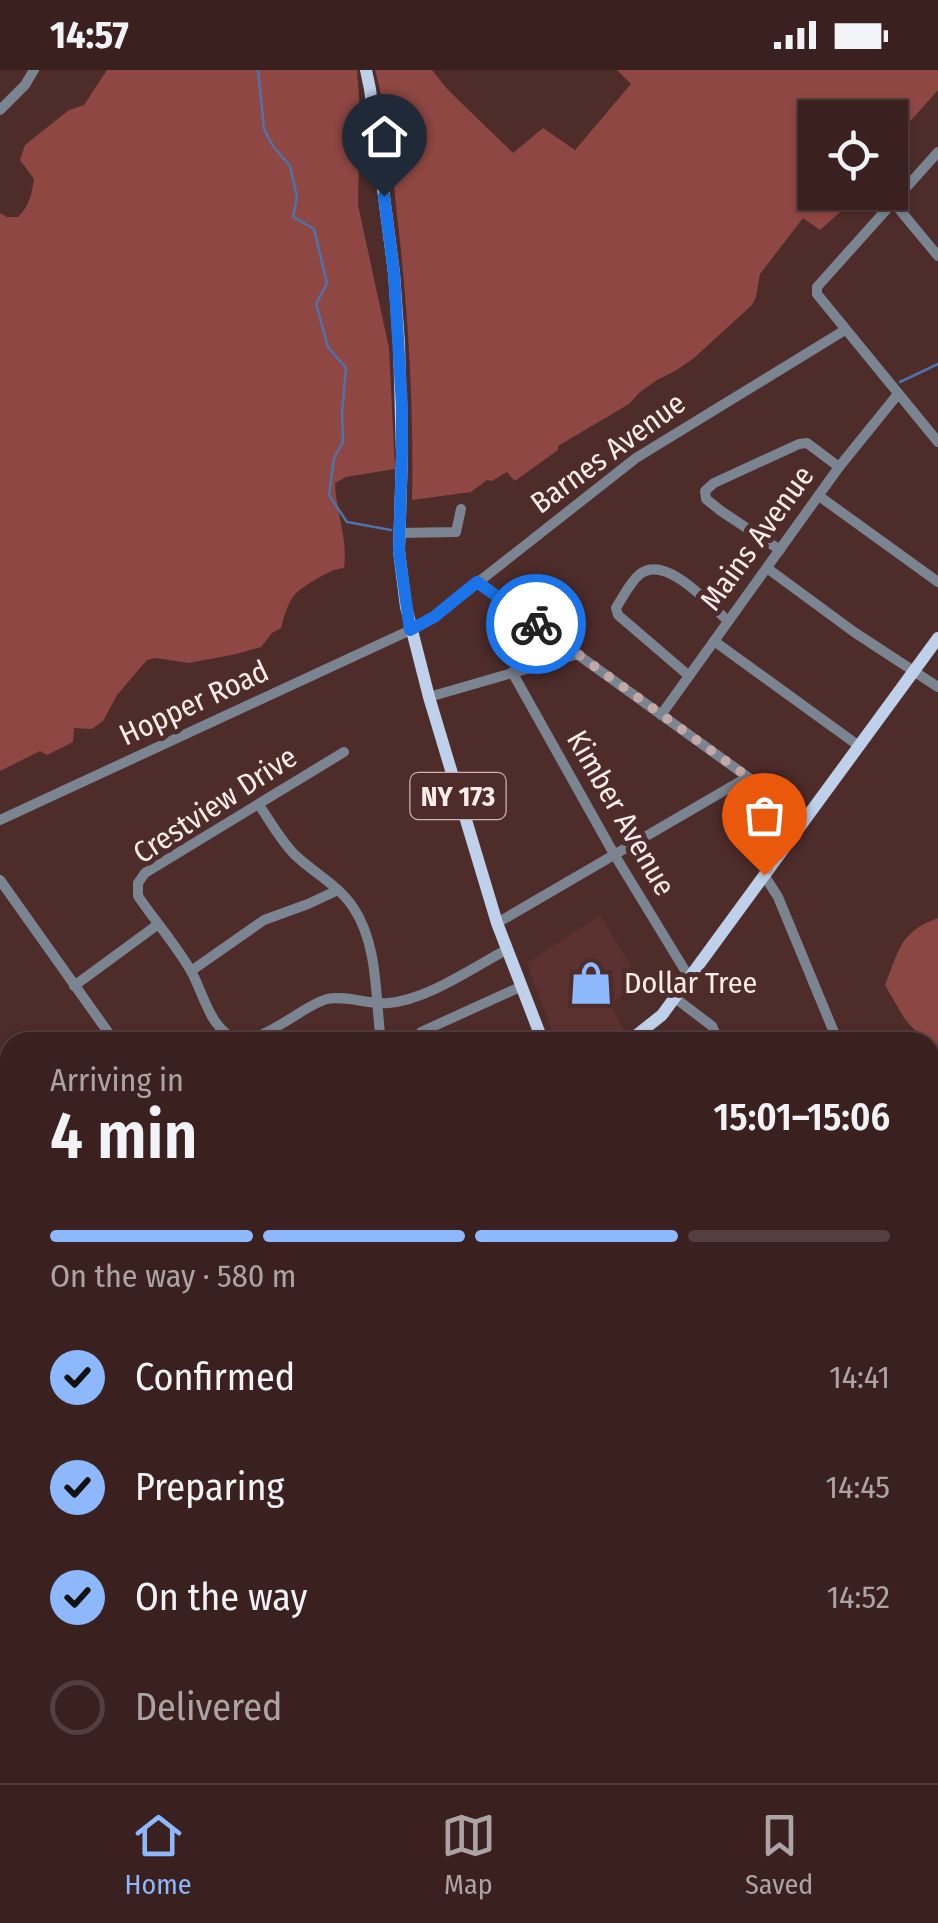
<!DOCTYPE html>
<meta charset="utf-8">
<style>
body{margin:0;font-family:"Fira Sans Condensed",sans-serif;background:#452e2d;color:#f1f3f6;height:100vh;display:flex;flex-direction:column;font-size:38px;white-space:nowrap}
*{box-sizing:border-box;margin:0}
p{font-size:32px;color:#aba3a5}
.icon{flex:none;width:55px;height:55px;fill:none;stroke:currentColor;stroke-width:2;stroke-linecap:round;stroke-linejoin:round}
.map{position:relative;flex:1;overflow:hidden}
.side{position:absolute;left:0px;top:962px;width:940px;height:752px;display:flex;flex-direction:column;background:#3a2120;border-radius:30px 30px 0 0;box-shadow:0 2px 8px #0004,0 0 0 2px #543e3e}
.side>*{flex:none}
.fabs{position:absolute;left:798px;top:30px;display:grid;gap:20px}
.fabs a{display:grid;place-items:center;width:110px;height:110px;border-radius:0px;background:#3a2120;box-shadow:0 2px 8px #0004,0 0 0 2px #543e3e;font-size:50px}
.pin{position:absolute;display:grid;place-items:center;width:85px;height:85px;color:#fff;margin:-102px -42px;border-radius:50% 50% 50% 0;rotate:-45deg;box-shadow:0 0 10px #0007}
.pin .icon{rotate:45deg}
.courier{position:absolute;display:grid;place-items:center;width:100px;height:100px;margin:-50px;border:8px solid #1a73e8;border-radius:50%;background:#fff;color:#222;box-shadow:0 2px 12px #0007}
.headline em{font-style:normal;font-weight:600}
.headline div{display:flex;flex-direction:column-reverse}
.headline{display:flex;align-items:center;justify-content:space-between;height:170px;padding:0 50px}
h1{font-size:65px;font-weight:600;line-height:75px}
.bar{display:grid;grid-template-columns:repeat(4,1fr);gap:15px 10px;align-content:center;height:120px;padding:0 50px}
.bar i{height:12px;border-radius:8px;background:#543e3e}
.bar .on{background:#8db9fc}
.bar p{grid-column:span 4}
ol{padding:0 50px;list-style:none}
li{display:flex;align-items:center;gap:30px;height:110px}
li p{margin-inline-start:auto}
li .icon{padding:10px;border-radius:50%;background:#8db9fc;color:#111;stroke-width:4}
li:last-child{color:#aba3a5}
li i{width:55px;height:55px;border:5px solid #543e3e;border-radius:50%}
.status{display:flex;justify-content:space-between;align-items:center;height:70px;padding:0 50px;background:#3a2120;direction:ltr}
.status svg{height:28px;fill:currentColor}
.tab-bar{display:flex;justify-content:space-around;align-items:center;height:140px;border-top:2px solid #543e3e;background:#3a2120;font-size:28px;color:#aba3a5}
.tab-bar a{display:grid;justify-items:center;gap:5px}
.tab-bar .on{color:#8db9fc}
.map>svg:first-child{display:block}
</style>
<div class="status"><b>14:57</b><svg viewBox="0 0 49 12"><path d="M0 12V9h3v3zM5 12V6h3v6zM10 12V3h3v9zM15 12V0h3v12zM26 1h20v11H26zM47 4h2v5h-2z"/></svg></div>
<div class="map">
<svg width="938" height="1713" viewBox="0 0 938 1713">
<rect width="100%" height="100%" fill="#4d2c2a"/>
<!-- built -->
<g fill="#5b3230">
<polygon points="600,845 641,913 610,934 626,965 614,972 556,972 527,893"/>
<polygon points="933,1204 938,1211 938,1258 930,1264 930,1207"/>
</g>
<!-- green -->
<g fill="#8b4743">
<path d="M 938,848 L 938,982 L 933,982 L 930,978 L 930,972 L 925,972 L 904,948 L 885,915 C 899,881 899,862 938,848 Z"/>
<polygon points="0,1352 10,1366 10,1409 0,1417"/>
<polygon points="274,1705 328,1705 311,1713 256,1713"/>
<polygon points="426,1705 840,1705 844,1713 432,1713"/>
</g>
<!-- forest -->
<g fill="#8f4743">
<path d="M 107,0 L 357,0 L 360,39 L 358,135 L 389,278 L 395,399 L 346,407 L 335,413 C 336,443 348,468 344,498 C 334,499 329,502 320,507 C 292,523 290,526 281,558 L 272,563 L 261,577 L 236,584 L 189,593 L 156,588 L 147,590 L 117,625 L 103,651 L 92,659 L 74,658 L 73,672 L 47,685 L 40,681 L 0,701 L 0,143 L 7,147 L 18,147 C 29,137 32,123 34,109 L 20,90 L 25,75 L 69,40 L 84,35 Z"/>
<path d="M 375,0 L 432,0 L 448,20 L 513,83 L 543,58 L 575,80 L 631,14 L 617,0 L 938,0 L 938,20 L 890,74 L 890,48 L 815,48 L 815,122 L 846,123 L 843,126 L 848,135 L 820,160 L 803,148 L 760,204 L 756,227 L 752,235 L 694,288 L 675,301 L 657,310 L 640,322 L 629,334 L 558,376 L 558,380 L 515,411 L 507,402 L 492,411 L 487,410 L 471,422 L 412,430 C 414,335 408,240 397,145 C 392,96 388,47 375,0 Z"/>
<polygon points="0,1169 10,1195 10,1302 6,1310 0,1314 0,1257 5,1239 0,1217"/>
<polygon points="86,1705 274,1705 255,1713 68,1713"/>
</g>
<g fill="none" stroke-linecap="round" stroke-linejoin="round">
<!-- stream -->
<g stroke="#4e72ab" stroke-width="2.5">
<polyline points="258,0 264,59 273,76 290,96 297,127 293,147 314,159 327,213 316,234 328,277 346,298 342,343 343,372 334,388 329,425 347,452 391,460"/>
<polyline points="900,312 938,294"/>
<polyline points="0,1168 10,1161"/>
</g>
<!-- minor -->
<g stroke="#7b8491" stroke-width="10">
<polyline points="0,40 25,15 34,0"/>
<polyline points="938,82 817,217 817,224 938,372"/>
<polyline points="894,133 938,186"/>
<polyline points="819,426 938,512"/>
<polyline points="399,463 456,462 461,439"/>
<polyline points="780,480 721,441 706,429 705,421 714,413 799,374 807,373 839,397"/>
<polyline points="767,498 854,562 938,617"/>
<polyline points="477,512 806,749"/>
<polyline points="714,571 859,676"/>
<polyline points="512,602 614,784 689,907"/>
<path d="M 688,605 L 618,545 L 616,538 C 623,527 630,512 640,504 C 666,484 709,534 728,551"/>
<polyline points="429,627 578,584"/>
<polyline points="661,645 839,397 898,324"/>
<path d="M 344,682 L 145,803 L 138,813 L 138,826 C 155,851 176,875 191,901 C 202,920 209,954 230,966 C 258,981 300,936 327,929 C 347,925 369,935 388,933 C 427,930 472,898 506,880"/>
<path d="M 259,735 C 270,751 281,771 295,785 C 314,803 338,815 353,837 C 379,876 375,928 381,972"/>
<polyline points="0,750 417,557 434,547 636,388 845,260"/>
<polyline points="764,805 778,827 838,972"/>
<polyline points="0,810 115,972"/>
<polyline points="497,853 746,708"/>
<polyline points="191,901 264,850 308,834 338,820"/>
<polyline points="74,916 157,855"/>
<polyline points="675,928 712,956 719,972"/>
<polyline points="421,962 520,917"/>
<polyline points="0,1081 10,1094"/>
<polyline points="930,1385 938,1380"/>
<polyline points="930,1495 938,1500"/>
<polyline points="0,1549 10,1541"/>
<polyline points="930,1591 938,1602"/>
<polyline points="0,1622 10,1637"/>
<polyline points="0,1683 10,1676"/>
</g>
<!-- major -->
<g stroke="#bfd0eb" stroke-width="12">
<polyline points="366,0 370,19 394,203 399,274 402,385 399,481 406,537 429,627 497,853 543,972"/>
<polyline points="628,972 662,945 938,568"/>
<polyline points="0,1425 10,1417"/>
<polyline points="850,1705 854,1713"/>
</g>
</g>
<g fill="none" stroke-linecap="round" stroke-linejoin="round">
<!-- done -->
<polyline stroke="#c1a9a7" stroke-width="10" stroke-dasharray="0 18" points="536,554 806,749 764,805"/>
<!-- route -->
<polyline stroke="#1a73e8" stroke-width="12" points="384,126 394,203 402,336 402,385 399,481 410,560 434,547 477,512 536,554"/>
</g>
<!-- icons -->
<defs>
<g id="shop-bare" transform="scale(3.45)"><path d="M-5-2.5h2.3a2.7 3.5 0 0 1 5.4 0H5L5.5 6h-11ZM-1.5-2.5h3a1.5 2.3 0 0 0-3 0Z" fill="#8db9fc" stroke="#4d2c2a" stroke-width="2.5" paint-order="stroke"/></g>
</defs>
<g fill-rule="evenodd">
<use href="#shop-bare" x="591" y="913"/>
</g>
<g text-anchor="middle" stroke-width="10" stroke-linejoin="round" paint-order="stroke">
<!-- shield labels -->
<rect fill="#4d2c2a" stroke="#cab3b1" stroke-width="2.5" x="410.5" y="703" width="95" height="46" rx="8"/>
<g font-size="28" font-weight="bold" fill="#ffedeb">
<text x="458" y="736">NY 173</text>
</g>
<!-- street labels -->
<g font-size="30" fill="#ffedeb" stroke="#4d2c2a">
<text transform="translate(608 383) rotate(-36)" y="10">Barnes Avenue</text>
<text transform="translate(757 468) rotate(-54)" y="10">Mains Avenue</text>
<text transform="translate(194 633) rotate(-25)" y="10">Hopper Road</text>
<text transform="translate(215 735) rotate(-33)" y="10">Crestview Drive</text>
<text transform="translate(621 743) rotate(60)" y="10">Kimber Avenue</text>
</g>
<!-- poi labels -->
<g font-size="30" fill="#ffedeb" stroke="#4d2c2a" text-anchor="start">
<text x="624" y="923">Dollar Tree</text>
</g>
</g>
</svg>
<div class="fabs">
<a><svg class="icon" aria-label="locate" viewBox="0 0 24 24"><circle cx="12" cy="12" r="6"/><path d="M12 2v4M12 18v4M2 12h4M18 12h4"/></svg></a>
</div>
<div class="pin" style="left:764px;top:805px;background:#ea580c"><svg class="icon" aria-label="bag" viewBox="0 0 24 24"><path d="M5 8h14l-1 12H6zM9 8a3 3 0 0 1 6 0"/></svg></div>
<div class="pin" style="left:384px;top:126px;background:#1f2937"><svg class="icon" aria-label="home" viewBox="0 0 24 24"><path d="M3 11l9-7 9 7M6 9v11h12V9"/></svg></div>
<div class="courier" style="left:536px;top:554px"><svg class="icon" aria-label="bike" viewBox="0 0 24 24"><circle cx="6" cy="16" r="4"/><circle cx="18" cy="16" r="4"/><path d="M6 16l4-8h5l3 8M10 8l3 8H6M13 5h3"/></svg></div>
<section class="side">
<div class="headline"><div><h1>4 min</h1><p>Arriving in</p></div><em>15:01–15:06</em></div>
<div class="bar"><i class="on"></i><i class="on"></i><i class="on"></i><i></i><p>On the way · 580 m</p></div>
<ol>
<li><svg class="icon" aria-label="check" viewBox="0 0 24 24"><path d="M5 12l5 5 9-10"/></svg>Confirmed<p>14:41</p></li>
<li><svg class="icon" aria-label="check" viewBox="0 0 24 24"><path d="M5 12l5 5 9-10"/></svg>Preparing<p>14:45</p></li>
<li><svg class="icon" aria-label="check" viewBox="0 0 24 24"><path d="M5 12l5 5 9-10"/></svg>On the way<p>14:52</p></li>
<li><i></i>Delivered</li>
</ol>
</section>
</div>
<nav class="tab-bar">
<a class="on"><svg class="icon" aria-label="home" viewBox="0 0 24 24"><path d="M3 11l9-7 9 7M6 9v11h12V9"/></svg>Home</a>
<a><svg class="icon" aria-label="map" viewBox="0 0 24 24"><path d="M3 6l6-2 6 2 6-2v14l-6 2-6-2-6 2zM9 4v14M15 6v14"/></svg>Map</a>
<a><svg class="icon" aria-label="saved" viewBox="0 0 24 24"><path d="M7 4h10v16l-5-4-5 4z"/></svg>Saved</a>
</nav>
